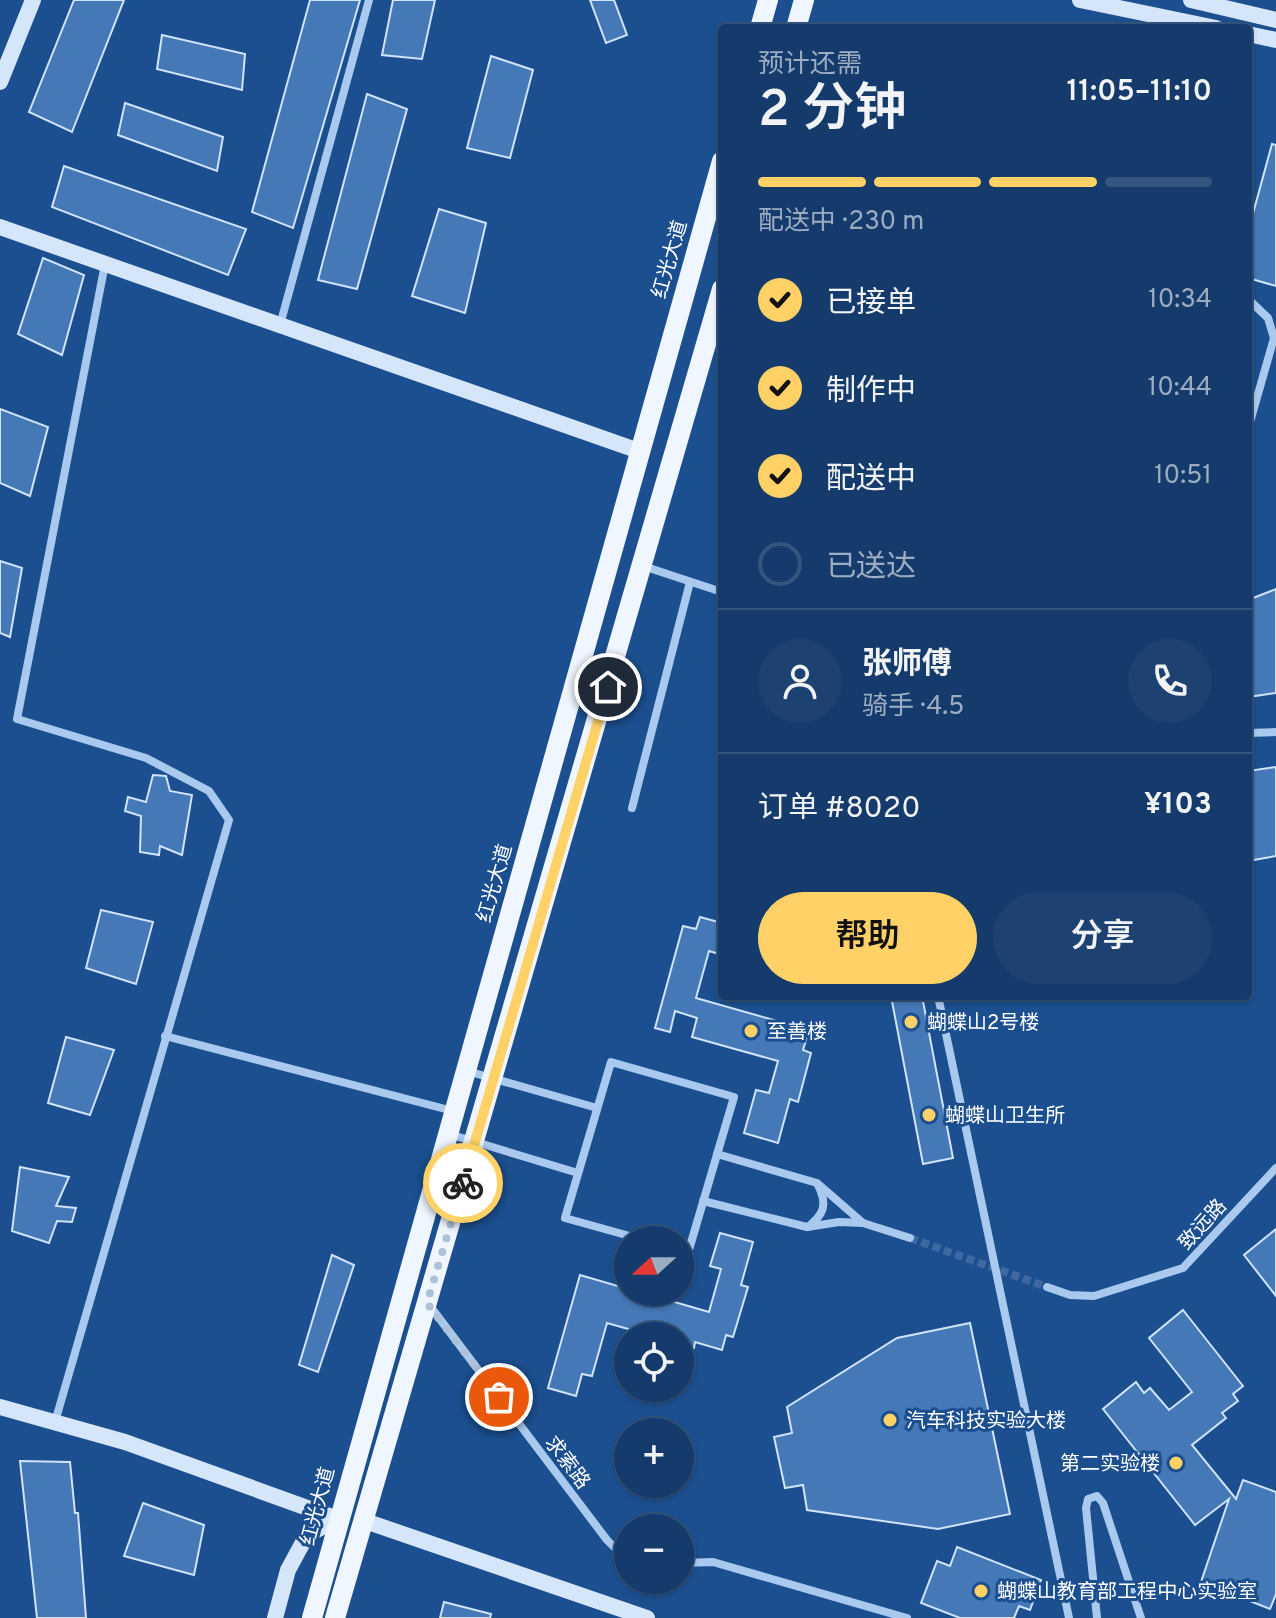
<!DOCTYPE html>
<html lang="zh">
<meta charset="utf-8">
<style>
body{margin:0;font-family:Overpass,"Noto Sans SC",sans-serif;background:#1d4271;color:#f1f3f6;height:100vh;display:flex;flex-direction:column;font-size:30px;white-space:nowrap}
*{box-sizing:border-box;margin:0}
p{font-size:26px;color:#9dadc1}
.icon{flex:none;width:44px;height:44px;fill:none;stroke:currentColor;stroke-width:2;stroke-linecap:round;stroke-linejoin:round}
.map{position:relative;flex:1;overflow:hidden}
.details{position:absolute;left:718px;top:24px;width:534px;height:976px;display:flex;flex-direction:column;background:#143b6b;border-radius:8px;box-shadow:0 2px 6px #0004,0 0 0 2px #33557e}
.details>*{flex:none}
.needle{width:52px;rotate:249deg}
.tools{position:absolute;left:614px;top:1226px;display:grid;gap:16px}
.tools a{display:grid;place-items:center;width:80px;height:80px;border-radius:50%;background:#143b6b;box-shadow:0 2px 6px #0004,0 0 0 2px #33557e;font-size:40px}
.pin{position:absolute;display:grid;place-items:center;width:68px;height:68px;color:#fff;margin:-34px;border:4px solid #fff;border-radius:50%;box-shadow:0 2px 8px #0007}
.courier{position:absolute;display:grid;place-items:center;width:80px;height:80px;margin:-40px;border:6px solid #ffd166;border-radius:50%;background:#fff;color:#222;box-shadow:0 2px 10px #0007}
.summary em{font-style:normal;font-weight:600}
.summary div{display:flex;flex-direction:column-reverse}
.summary{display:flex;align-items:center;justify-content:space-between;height:136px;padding:0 40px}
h1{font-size:52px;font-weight:600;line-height:60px}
.bar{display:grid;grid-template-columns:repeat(4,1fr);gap:12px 8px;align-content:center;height:96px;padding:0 40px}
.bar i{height:10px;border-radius:6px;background:#33557e}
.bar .active{background:#ffd166}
.bar p{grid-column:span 4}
.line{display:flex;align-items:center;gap:20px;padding:0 40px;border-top:2px solid #33557e}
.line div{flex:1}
.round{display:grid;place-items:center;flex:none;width:84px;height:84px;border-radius:42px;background:#1d4271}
ol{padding:0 40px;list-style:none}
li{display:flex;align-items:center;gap:24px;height:88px}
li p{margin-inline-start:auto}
li .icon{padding:8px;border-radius:50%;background:#ffd166;color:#111;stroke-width:4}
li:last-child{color:#9dadc1}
li i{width:44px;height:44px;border:4px solid #33557e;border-radius:50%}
.cta{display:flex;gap:16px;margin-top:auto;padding:16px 40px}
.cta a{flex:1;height:92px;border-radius:48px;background:#ffd166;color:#111;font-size:32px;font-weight:600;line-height:92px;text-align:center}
.cta a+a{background:#1d4271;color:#f1f3f6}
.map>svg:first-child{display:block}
</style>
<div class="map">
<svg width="1276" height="1618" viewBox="0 0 1276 1618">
<rect width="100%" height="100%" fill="#1b4f8f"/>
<!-- building -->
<g fill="#4478b7" stroke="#cfe3fa" stroke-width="2">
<polygon points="74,0 124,0 72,132 29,112"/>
<polygon points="310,0 360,0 293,228 252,212"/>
<polygon points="393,0 435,0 422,59 382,55"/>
<polygon points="590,0 614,0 627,35 606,43"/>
<polygon points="162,35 245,54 242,90 157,69"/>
<polygon points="491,56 533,70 510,158 467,148"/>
<polygon points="367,94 407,109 357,289 318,280"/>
<polygon points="125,103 223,137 217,171 118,135"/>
<polygon points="1272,144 1276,145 1276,286 1248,278 1248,232"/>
<polygon points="64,166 246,229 228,275 52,207"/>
<polygon points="439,209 486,223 465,313 412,296"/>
<polygon points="43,258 84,275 62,355 18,334"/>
<polygon points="0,409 48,427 30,496 0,483"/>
<polygon points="0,561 22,568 10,637 0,633"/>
<polygon points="1276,589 1276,693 1248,697 1248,600"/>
<polygon points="1276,767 1276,856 1248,861 1248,771"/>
<polygon points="153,775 166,776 170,791 192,795 182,855 160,846 159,855 140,852 141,816 125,811 128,797 146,802"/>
<polygon points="101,910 153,922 136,984 86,968"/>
<polygon points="700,917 722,923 722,955 709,951 696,998 809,1030 803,1050 811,1053 798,1102 790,1099 778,1143 744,1133 756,1090 769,1093 778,1061 692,1037 697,1018 675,1011 670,1032 655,1028 683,926 696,929"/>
<polygon points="891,996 922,996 953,1158 923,1164"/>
<polygon points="66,1037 114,1050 90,1115 48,1103"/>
<polygon points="20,1167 69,1177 56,1206 76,1208 72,1222 57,1221 49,1243 12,1231"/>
<polygon points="1276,1229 1276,1296 1244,1255"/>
<polygon points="720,1233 753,1242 741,1285 748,1287 733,1337 726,1335 722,1350 695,1342 694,1348 680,1344 680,1336 653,1336 607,1323 592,1376 582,1374 576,1396 548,1388 580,1275 628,1289 628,1292 640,1292 709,1312 721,1269 710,1266"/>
<polygon points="332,1255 354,1265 318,1372 299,1365"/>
<polygon points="1183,1310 1243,1386 1233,1394 1238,1401 1222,1413 1226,1418 1192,1445 1236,1499 1243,1480 1276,1492 1276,1594 1270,1609 1201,1582 1229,1499 1195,1525 1103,1409 1136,1382 1144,1393 1150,1388 1169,1410 1192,1392 1149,1338"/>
<polygon points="970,1323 1010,1514 938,1529 807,1510 803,1485 785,1488 774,1437 792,1433 787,1407 897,1338"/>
<polygon points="20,1461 70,1462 75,1513 78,1513 86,1618 37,1618"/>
<polygon points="143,1503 204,1525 194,1575 124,1556"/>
<polygon points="957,1547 1041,1580 1030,1610 1019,1606 1014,1618 960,1618 921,1603 937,1561 950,1566"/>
<polygon points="444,1602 491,1614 490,1618 440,1618"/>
</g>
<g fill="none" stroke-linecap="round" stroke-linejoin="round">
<!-- street-tunnel -->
<polyline stroke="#3d69a0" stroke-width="8" stroke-dasharray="8 4" stroke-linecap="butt" points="910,1238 1047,1287"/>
<!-- street -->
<g stroke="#a9c9ee" stroke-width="8">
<polyline points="1248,299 1268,318 1274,338 1248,429"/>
<polyline points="280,325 369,0"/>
<polyline points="643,566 722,592"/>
<polyline points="1248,733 1276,732"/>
<polyline points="632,808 690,582"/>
<polyline points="938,996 1069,1618"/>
<polyline points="165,1036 453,1111"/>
<polyline points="467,1071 597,1108"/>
<polyline points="449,1134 578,1173"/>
<polyline points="703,1201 807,1227 839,1222 863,1223 817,1183 717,1154"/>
<polyline points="863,1223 910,1238"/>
<path d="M 808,1227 C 824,1214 828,1205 818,1185"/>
<polyline points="644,1240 565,1218 611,1062 734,1097 688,1253 680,1250"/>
<polyline points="1047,1287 1070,1295 1094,1296 1183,1268 1276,1168"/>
<polyline points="430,1306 607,1540 628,1561"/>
<polyline points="55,1422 229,820 209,791 146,758 17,719 105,264"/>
<polyline points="680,1563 713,1562 907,1618"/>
<polyline points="1097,1618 1086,1508 1088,1499 1097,1496 1103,1503 1141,1618"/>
</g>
<!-- secondary -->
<g stroke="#d6e6fa" stroke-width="16">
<polyline points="1080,0 1216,28"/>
<polyline points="1191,0 1276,20"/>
<polyline points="1248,34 1276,40"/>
<polyline points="0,82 33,0"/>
<polyline points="0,227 639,451"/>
<polyline points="0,1407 125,1442 338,1519"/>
<polyline points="362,1520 647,1618"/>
<polyline points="275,1618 288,1570 307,1535 338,1519"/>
</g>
<!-- primary -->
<g stroke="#f0f6ff" stroke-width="20">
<polyline points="760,28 768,0"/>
<polyline points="796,28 804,0"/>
<polyline points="312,1618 722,161"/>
<polyline points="335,1618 722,289"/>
</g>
</g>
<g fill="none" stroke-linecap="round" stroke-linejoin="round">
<!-- done -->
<polyline stroke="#afc1d8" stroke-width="8" stroke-dasharray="0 14.4" points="463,1183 427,1303 499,1397"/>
<!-- route -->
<polyline stroke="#ffd166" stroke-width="10" points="463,1183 608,687"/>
</g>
<!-- markers -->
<g fill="#ffd166" stroke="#1b4f8f" stroke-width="3">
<circle cx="911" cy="1022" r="8"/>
<circle cx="751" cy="1031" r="8"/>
<circle cx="929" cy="1115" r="8"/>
<circle cx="890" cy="1420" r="8"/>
<circle cx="1176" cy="1463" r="8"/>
<circle cx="981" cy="1591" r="8"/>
</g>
<g text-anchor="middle" stroke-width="6" stroke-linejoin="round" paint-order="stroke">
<!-- street labels -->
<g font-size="20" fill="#fff" stroke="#1b4f8f">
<text transform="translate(669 259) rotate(-74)" y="7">红光大道</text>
<text transform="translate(494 883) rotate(-74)" y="7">红光大道</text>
<text transform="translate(1202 1224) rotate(-48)" y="7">致远路</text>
<text transform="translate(568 1462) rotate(53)" y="7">求索路</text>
<text transform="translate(317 1506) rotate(-75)" y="7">红光大道</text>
</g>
<!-- poi labels -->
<g font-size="20" fill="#fff" stroke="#1b4f8f" text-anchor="start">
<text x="927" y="1029">蝴蝶山2号楼</text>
<text x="767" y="1038">至善楼</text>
<text x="945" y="1122">蝴蝶山卫生所</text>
<text x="906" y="1427">汽车科技实验大楼</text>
<text x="1160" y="1470" text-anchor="end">第二实验楼</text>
<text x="997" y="1598">蝴蝶山教育部工程中心实验室</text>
</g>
</g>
</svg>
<div class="tools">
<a><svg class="needle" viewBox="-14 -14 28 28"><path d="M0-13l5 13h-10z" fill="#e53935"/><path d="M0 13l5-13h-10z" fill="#9dadc1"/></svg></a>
<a><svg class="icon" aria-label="locate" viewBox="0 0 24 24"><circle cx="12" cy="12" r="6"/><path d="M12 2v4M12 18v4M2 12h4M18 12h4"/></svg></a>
<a>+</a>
<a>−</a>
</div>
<div class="pin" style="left:499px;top:1397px;background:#ea580c"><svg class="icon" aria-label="bag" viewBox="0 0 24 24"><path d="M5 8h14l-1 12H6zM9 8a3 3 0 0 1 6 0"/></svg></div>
<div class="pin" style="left:608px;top:687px;background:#1f2937"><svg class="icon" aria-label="home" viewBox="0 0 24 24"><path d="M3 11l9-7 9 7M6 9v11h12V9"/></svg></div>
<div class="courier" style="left:463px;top:1183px"><svg class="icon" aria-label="bike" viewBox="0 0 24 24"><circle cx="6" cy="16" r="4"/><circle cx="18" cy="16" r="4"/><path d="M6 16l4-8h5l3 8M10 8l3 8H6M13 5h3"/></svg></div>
<section class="details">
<div class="summary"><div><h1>2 分钟</h1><p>预计还需</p></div><em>11:05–11:10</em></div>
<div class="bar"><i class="active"></i><i class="active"></i><i class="active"></i><i></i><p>配送中 · 230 m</p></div>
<ol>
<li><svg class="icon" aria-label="check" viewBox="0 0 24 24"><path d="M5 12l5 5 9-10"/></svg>已接单<p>10:34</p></li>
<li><svg class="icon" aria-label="check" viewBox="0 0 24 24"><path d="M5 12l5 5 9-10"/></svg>制作中<p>10:44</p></li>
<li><svg class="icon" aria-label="check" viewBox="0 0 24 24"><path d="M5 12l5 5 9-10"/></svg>配送中<p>10:51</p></li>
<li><i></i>已送达</li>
</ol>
<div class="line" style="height:144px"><a class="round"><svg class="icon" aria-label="person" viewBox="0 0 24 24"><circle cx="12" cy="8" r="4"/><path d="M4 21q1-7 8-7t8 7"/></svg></a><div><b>张师傅</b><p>骑手 · 4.5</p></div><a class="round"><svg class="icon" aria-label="phone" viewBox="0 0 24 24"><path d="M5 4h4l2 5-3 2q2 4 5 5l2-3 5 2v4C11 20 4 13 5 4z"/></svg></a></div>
<div class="line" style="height:104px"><div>订单 #8020</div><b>¥103</b></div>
<div class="cta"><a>帮助</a><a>分享</a></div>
</section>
</div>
